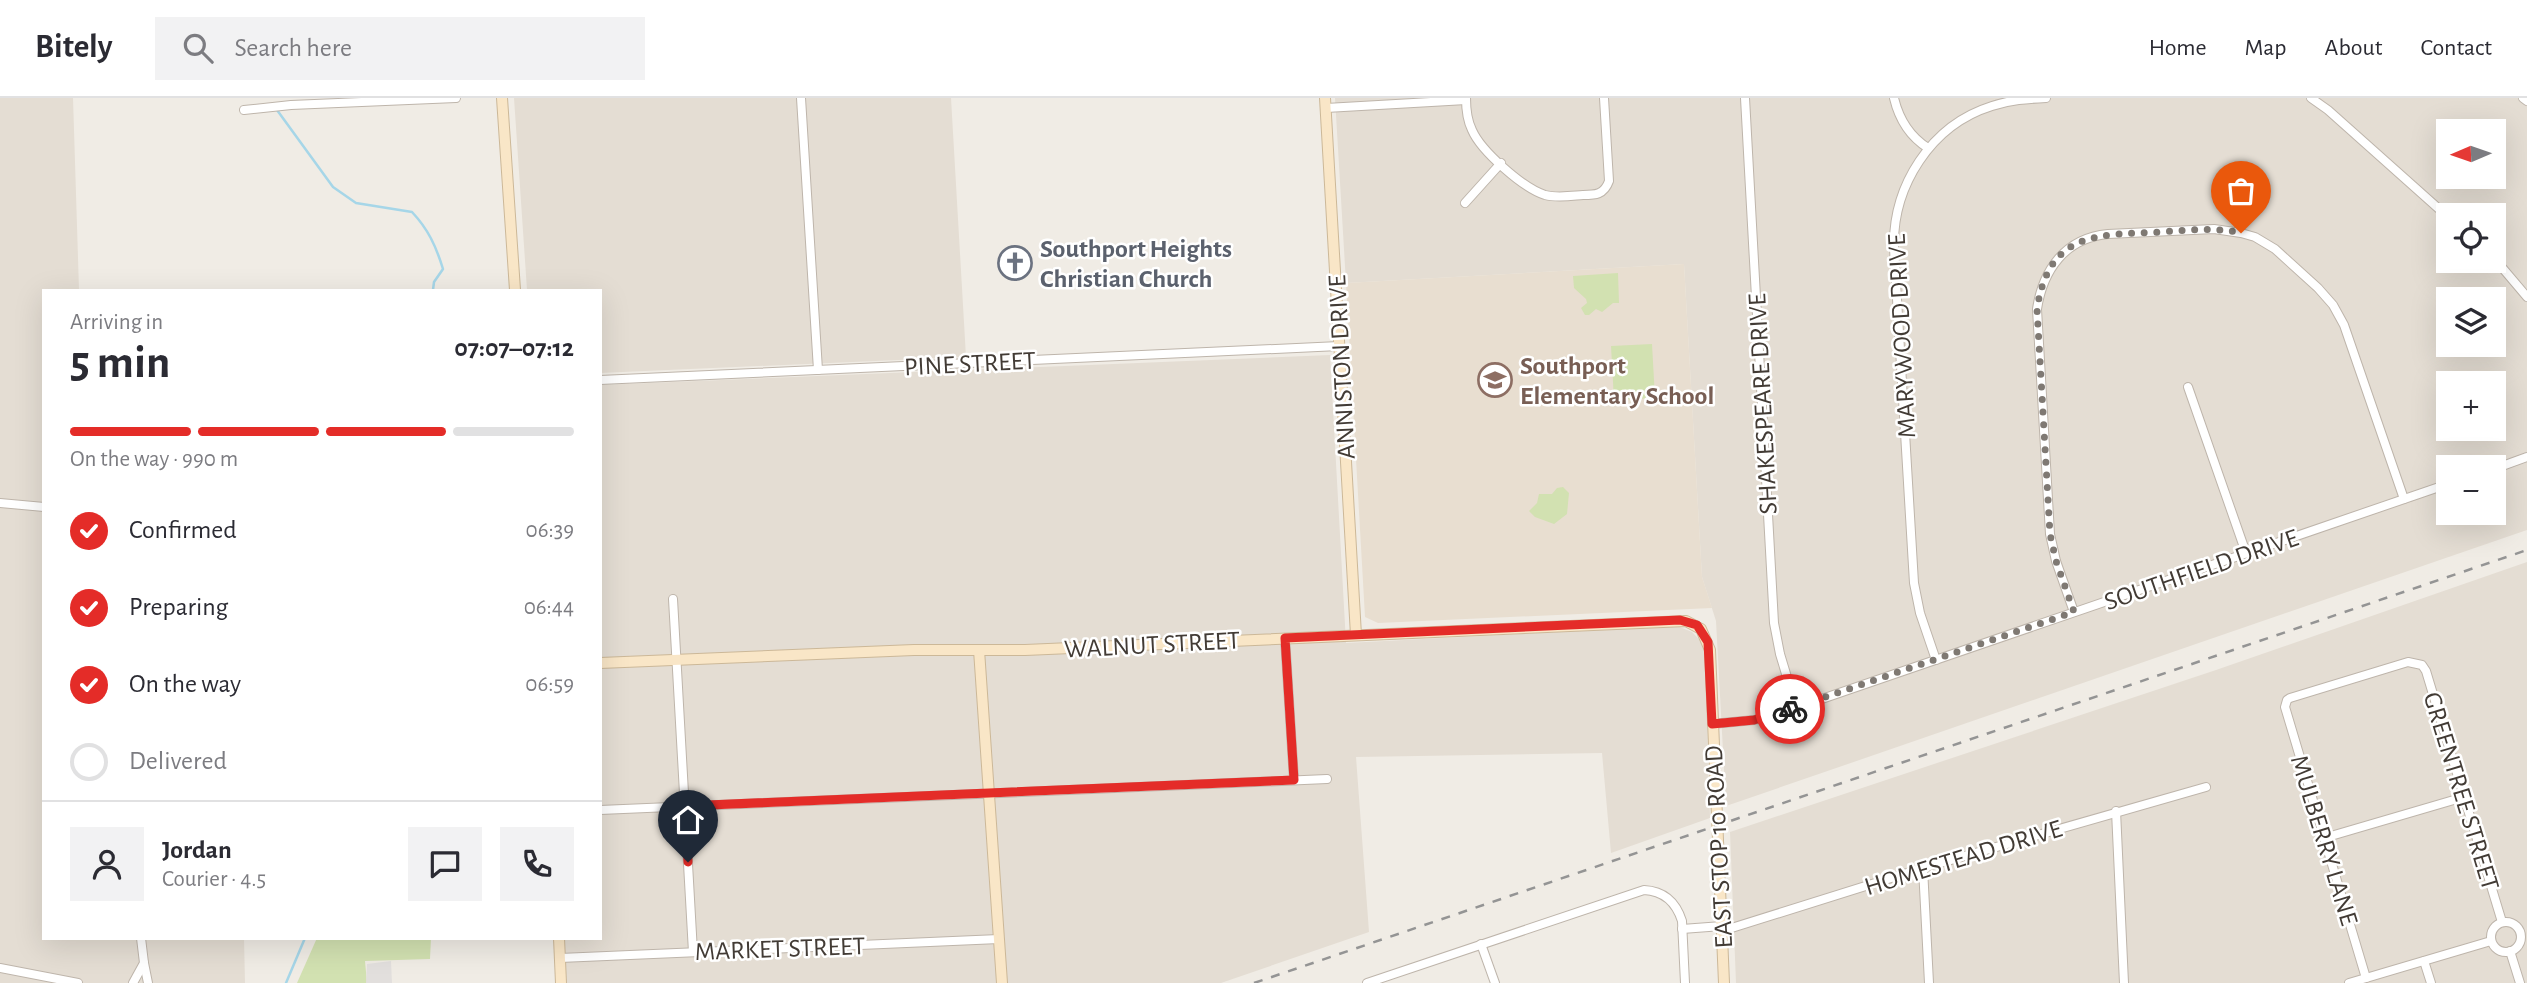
<!DOCTYPE html>
<meta charset="utf-8">
<style>
body{margin:0;font-family:"Alegreya Sans",sans-serif;background:#f2f2f3;color:#2b2b33;height:100vh;display:flex;flex-direction:column;font-size:26px;white-space:nowrap}
*{box-sizing:border-box;margin:0}
p{font-size:23px;color:#7c7c81}
.icon{flex:none;width:38px;height:38px;fill:none;stroke:currentColor;stroke-width:2;stroke-linecap:round;stroke-linejoin:round}
.map{position:relative;flex:1;overflow:hidden}
.drawer{position:absolute;left:42px;top:191px;width:560px;height:651px;display:flex;flex-direction:column;background:#fff;border-radius:0px;box-shadow:0 7px 28px #0002}
.drawer>*{flex:none}
.needle{width:46px;rotate:268deg}
.controls{position:absolute;left:2436px;top:21px;display:grid;gap:14px}
.controls a{display:grid;place-items:center;width:70px;height:70px;border-radius:0px;background:#fff;box-shadow:0 7px 28px #0002;font-size:35px}
.pin{position:absolute;display:grid;place-items:center;width:60px;height:60px;color:#fff;margin:-72px -30px;border-radius:50% 50% 50% 0;rotate:-45deg;box-shadow:0 0 7px #0007}
.pin .icon{rotate:45deg}
.courier{position:absolute;display:grid;place-items:center;width:70px;height:70px;margin:-35px;border:5px solid #e42c28;border-radius:50%;background:#fff;color:#222;box-shadow:0 2px 9px #0007}
.head em{font-style:normal;font-weight:700}
.head div{display:flex;flex-direction:column-reverse}
.head{display:flex;align-items:center;justify-content:space-between;height:119px;padding:0 28px}
h1{font-size:46px;font-weight:700;line-height:52px}
.bar{display:grid;grid-template-columns:repeat(4,1fr);gap:10px 7px;align-content:center;height:84px;padding:0 28px}
.bar i{height:9px;border-radius:5px;background:#e1e1e2}
.bar .active{background:#e42c28}
.bar p{grid-column:span 4}
.line{display:flex;align-items:center;gap:18px;padding:0 28px;border-top:2px solid #e1e1e2}
.line div{flex:1}
.round{display:grid;place-items:center;flex:none;width:74px;height:74px;border-radius:0px;background:#f2f2f3}
ol{padding:0 28px;list-style:none}
li{display:flex;align-items:center;gap:21px;height:77px}
li p{margin-inline-start:auto}
li .icon{padding:7px;border-radius:50%;background:#e42c28;color:#fff;stroke-width:4}
li:last-child{color:#7c7c81}
li i{width:38px;height:38px;border:4px solid #e1e1e2;border-radius:50%}
header{display:flex;align-items:center;gap:42px;box-sizing:border-box;height:98px;padding:0 35px;background:#fff;border-bottom:2px solid #e1e1e2}
header strong{font-size:33px}
nav{display:flex;gap:38px;margin-inline-start:auto;font-size:24px}
.search{width:490px;height:63px;background:#f2f2f3;display:flex;align-items:center;gap:18px;box-sizing:border-box;padding:0 24px;border-radius:0px;color:#7c7c81;font-size:26px}
.map>svg:first-child{display:block}
</style>
<header>
<strong>Bitely</strong>
<div class="search"><svg class="icon" aria-label="search" viewBox="0 0 24 24"><circle cx="10" cy="10" r="6"/><path d="M15 15l6 6"/></svg>Search here</div>
<nav><a>Home</a><a>Map</a><a>About</a><a>Contact</a></nav>
</header>
<div class="map">
<svg width="2527" height="885" viewBox="0 0 2527 885">
<rect width="100%" height="100%" fill="#f0ece5"/>
<!-- residential -->
<g fill="#e4ddd3" fill-rule="evenodd">
<polygon points="0,0 73,0 79,192 44,192 44,840 244,840 245,885 0,885"/>
<polygon points="514,0 951,0 966,259 600,275 600,192 527,192"/>
<path d="M 1335,0 L 2527,0 L 2527,432 L 1726,708 L 1716,523 L 1702,479 L 1684,166 L 1346,185 ZM 2448,33 L 2494,33 L 2494,79 L 2448,79 ZM 2448,117 L 2494,117 L 2494,163 L 2448,163 ZM 2448,201 L 2494,201 L 2494,247 L 2448,247 ZM 2448,285 L 2494,285 L 2494,331 L 2448,331 ZM 2448,369 L 2494,369 L 2494,415 L 2448,415 Z"/>
<polygon points="1330,257 1346,545 1677,528 1692,534 1705,547 1710,720 1611,755 1602,655 1356,659 1369,834 1221,885 565,885 562,840 600,840 600,287"/>
<polygon points="2527,464 2527,885 1736,885 1730,734 2216,572"/>
</g>
<!-- education -->
<polygon fill="#e8ded0" points="1684,166 1702,479 1712,510 1378,525 1365,519 1346,185"/>
<!-- green -->
<g fill="#d2e1b1">
<polygon points="1618,175 1619,205 1613,205 1602,214 1596,211 1589,217 1585,217 1581,210 1587,205 1586,201 1574,190 1573,178"/>
<polygon points="1652,246 1655,300 1614,302 1611,248"/>
<polygon points="1563,389 1569,395 1567,416 1554,426 1535,419 1529,413 1537,405 1539,396 1552,396 1557,390"/>
<polygon points="317,840 431,840 430,861 365,863 367,885 297,885"/>
</g>
<!-- parking -->
<polygon fill="#e2dfdd" points="391,863 392,885 366,885 367,866"/>
<g fill="none" stroke-linecap="round" stroke-linejoin="round">
<!-- stream -->
<g stroke="#a6d6e8" stroke-width="2.5">
<path d="M 277,12 L 333,89 L 356,105 L 412,114 C 428,131 436,148 443,171 L 434,184 L 433,192"/>
<polyline points="286,885 305,840"/>
</g>
<!-- street casing -->
<g stroke="#beb5ab" stroke-width="10">
<g id="street">
<polyline points="801,0 818,272"/>
<path d="M 1466,0 C 1466,11 1467,22 1472,32 C 1481,53 1523,90 1545,97 C 1557,100 1570,98 1583,97 C 1595,97 1604,97 1609,83 L 1604,0"/>
<polyline points="1745,0 1774,525 1780,556 1796,609"/>
<path d="M 1894,0 C 1899,21 1909,38 1928,50"/>
<polyline points="2311,0 2328,12 2448,119"/>
<polyline points="2523,0 2527,3"/>
<polyline points="1326,10 1466,2"/>
<polyline points="244,12 291,7 456,0"/>
<polyline points="1465,105 1501,65"/>
<polyline points="2494,160 2527,199"/>
<polyline points="600,282 1339,248"/>
<polyline points="2188,289 2246,455"/>
<polyline points="2494,371 2527,359"/>
<polyline points="0,405 44,409"/>
<polyline points="673,501 693,854"/>
<path d="M 2074,514 L 2056,463 L 2050,436 L 2037,211 C 2043,172 2065,140 2108,136 L 2214,131 L 2241,135 L 2255,139 L 2275,151 L 2318,190 L 2333,207 L 2344,227 L 2404,401"/>
<polyline points="1285,540 1294,682"/>
<path d="M 1936,562 L 1920,515 L 1914,485 L 1894,151 C 1892,88 1931,27 1992,8 C 2010,2 2027,1 2046,0"/>
<polyline points="1712,626 1754,622 1778,616 2448,386"/>
<polyline points="600,712 1327,681"/>
<polyline points="2116,713 2124,885"/>
<polyline points="2324,740 2464,699"/>
<polyline points="1923,770 1929,885"/>
<circle cx="2506" cy="839" r="15"/>
<polyline points="1682,831 1722,828"/>
<polyline points="1722,833 1923,770 2206,689"/>
<polyline points="1481,846 1495,885"/>
<polyline points="2510,853 2520,885"/>
<polyline points="560,860 999,841"/>
<polyline points="2424,863 2431,885"/>
<polyline points="144,865 148,885"/>
<polyline points="0,870 78,885"/>
<polyline points="2366,880 2285,609 2287,602 2290,600 2408,564 2422,567 2426,573 2502,824"/>
<polyline points="133,885 144,865 141,840"/>
<path d="M 1367,885 L 1644,792 C 1664,793 1676,804 1682,823 L 1685,885"/>
<polyline points="2349,885 2491,843"/>
</g>
</g>
<!-- secondary casing -->
<g stroke="#ccb898" stroke-width="12">
<g id="secondary">
<polyline points="502,0 515,192"/>
<polyline points="1325,0 1356,537"/>
<polyline points="979,552 1002,885"/>
<polyline points="600,565 914,552 1025,552 1686,523 1701,531 1710,552 1724,885"/>
<polyline points="559,840 561,885"/>
</g>
</g>
<!-- street -->
<use href="#street" stroke="#fff" stroke-width="8"/>
<!-- secondary -->
<use href="#secondary" stroke="#f9e6c7" stroke-width="10"/>
<!-- rail -->
<polyline stroke="#949494" stroke-width="2.5" stroke-dasharray="9 9" stroke-linecap="butt" points="1254,885 2527,452"/>
</g>
<g fill="none" stroke-linecap="round" stroke-linejoin="round">
<!-- done -->
<path stroke="#7f7973" stroke-width="7" stroke-dasharray="0 12.6" d="M 1790,611 L 2074,514 L 2056,463 L 2050,436 L 2037,211 C 2049,133 2097,137 2161,134 C 2188,132 2215,129 2241,135"/>
<!-- route -->
<polyline stroke="#e42c28" stroke-width="9" points="688,764 685,708 1294,682 1285,540 1680,522 1697,527 1708,544 1712,626 1754,622 1790,611"/>
</g>
<!-- icons -->
<defs>
<g id="church-ring" transform="scale(1.75)"><circle r="9.5" fill="#fff" stroke="#6b7280" stroke-width="1.5"/><path d="M-1.2-6h2.4v3.5h3.3v2.4h-3.3V6h-2.4V-.1h-3.3v-2.4h3.3Z" fill="#6b7280"/></g>
<g id="school-ring" transform="scale(1.75)"><circle r="9.5" fill="#fff" stroke="#8d6e63" stroke-width="1.5"/><path d="M0-5L7-2L0 1L-7-2ZM-4 1L0 2.5L4 1V4Q0 6-4 4Z" fill="#8d6e63"/></g>
</defs>
<g fill-rule="evenodd">
<use href="#church-ring" x="1015" y="165"/>
<use href="#school-ring" x="1495" y="282"/>
</g>
<g text-anchor="middle" stroke-width="5" stroke-linejoin="round" paint-order="stroke">
<!-- worship labels -->
<g font-size="26" font-weight="bold" fill="#5b616d" stroke="#fff" text-anchor="start">
<text x="1040" y="159">Southport Heights<tspan x="1040" dy="30">Christian Church</tspan></text>
</g>
<!-- street labels -->
<g font-size="26" fill="#423b35" stroke="#fff">
<text transform="translate(1901 238) rotate(-93)" y="9">MARYWOOD DRIVE</text>
<text transform="translate(970 265) rotate(-3)" y="9">PINE STREET</text>
<text transform="translate(1341 269) rotate(-93)" y="9">ANNISTON DRIVE</text>
<text transform="translate(1762 306) rotate(-93)" y="9">SHAKESPEARE DRIVE</text>
<text transform="translate(2201 471) rotate(-19)" y="9">SOUTHFIELD DRIVE</text>
<text transform="translate(1152 546) rotate(-3)" y="9">WALNUT STREET</text>
<text transform="translate(2462 693) rotate(73)" y="9">GREENTREE STREET</text>
<text transform="translate(2325 742) rotate(73)" y="9">MULBERRY LANE</text>
<text transform="translate(1718 749) rotate(-93)" y="9">EAST STOP 10 ROAD</text>
<text transform="translate(1963 759) rotate(-17)" y="9">HOMESTEAD DRIVE</text>
<text transform="translate(780 850) rotate(-2)" y="9">MARKET STREET</text>
</g>
<!-- education labels -->
<g font-size="26" font-weight="bold" fill="#785e54" stroke="#fff" text-anchor="start">
<text x="1520" y="276">Southport<tspan x="1520" dy="30">Elementary School</tspan></text>
</g>
</g>
</svg>
<div class="controls">
<a><svg class="needle" viewBox="-14 -14 28 28"><path d="M0-13l5 13h-10z" fill="#e53935"/><path d="M0 13l5-13h-10z" fill="#7c7c81"/></svg></a>
<a><svg class="icon" aria-label="locate" viewBox="0 0 24 24"><circle cx="12" cy="12" r="6"/><path d="M12 2v4M12 18v4M2 12h4M18 12h4"/></svg></a>
<a><svg class="icon" aria-label="layers" viewBox="0 0 24 24"><path d="M12 4l9 5-9 5-9-5zM3 14l9 5 9-5"/></svg></a>
<a>+</a>
<a>−</a>
</div>
<div class="pin" style="left:2241px;top:135px;background:#ea580c"><svg class="icon" aria-label="bag" viewBox="0 0 24 24"><path d="M5 8h14l-1 12H6zM9 8a3 3 0 0 1 6 0"/></svg></div>
<div class="pin" style="left:688px;top:764px;background:#1f2937"><svg class="icon" aria-label="home" viewBox="0 0 24 24"><path d="M3 11l9-7 9 7M6 9v11h12V9"/></svg></div>
<div class="courier" style="left:1790px;top:611px"><svg class="icon" aria-label="bike" viewBox="0 0 24 24"><circle cx="6" cy="16" r="4"/><circle cx="18" cy="16" r="4"/><path d="M6 16l4-8h5l3 8M10 8l3 8H6M13 5h3"/></svg></div>
<section class="drawer">
<div class="head"><div><h1>5 min</h1><p>Arriving in</p></div><em>07:07–07:12</em></div>
<div class="bar"><i class="active"></i><i class="active"></i><i class="active"></i><i></i><p>On the way · 990 m</p></div>
<ol>
<li><svg class="icon" aria-label="check" viewBox="0 0 24 24"><path d="M5 12l5 5 9-10"/></svg>Confirmed<p>06:39</p></li>
<li><svg class="icon" aria-label="check" viewBox="0 0 24 24"><path d="M5 12l5 5 9-10"/></svg>Preparing<p>06:44</p></li>
<li><svg class="icon" aria-label="check" viewBox="0 0 24 24"><path d="M5 12l5 5 9-10"/></svg>On the way<p>06:59</p></li>
<li><i></i>Delivered</li>
</ol>
<div class="line" style="height:126px"><a class="round"><svg class="icon" aria-label="person" viewBox="0 0 24 24"><circle cx="12" cy="8" r="4"/><path d="M4 21q1-7 8-7t8 7"/></svg></a><div><b>Jordan</b><p>Courier · 4.5</p></div><a class="round"><svg class="icon" aria-label="chat" viewBox="0 0 24 24"><path d="M4 5h16v11H9l-5 4z"/></svg></a><a class="round"><svg class="icon" aria-label="phone" viewBox="0 0 24 24"><path d="M5 4h4l2 5-3 2q2 4 5 5l2-3 5 2v4C11 20 4 13 5 4z"/></svg></a></div>
</section>
</div>
